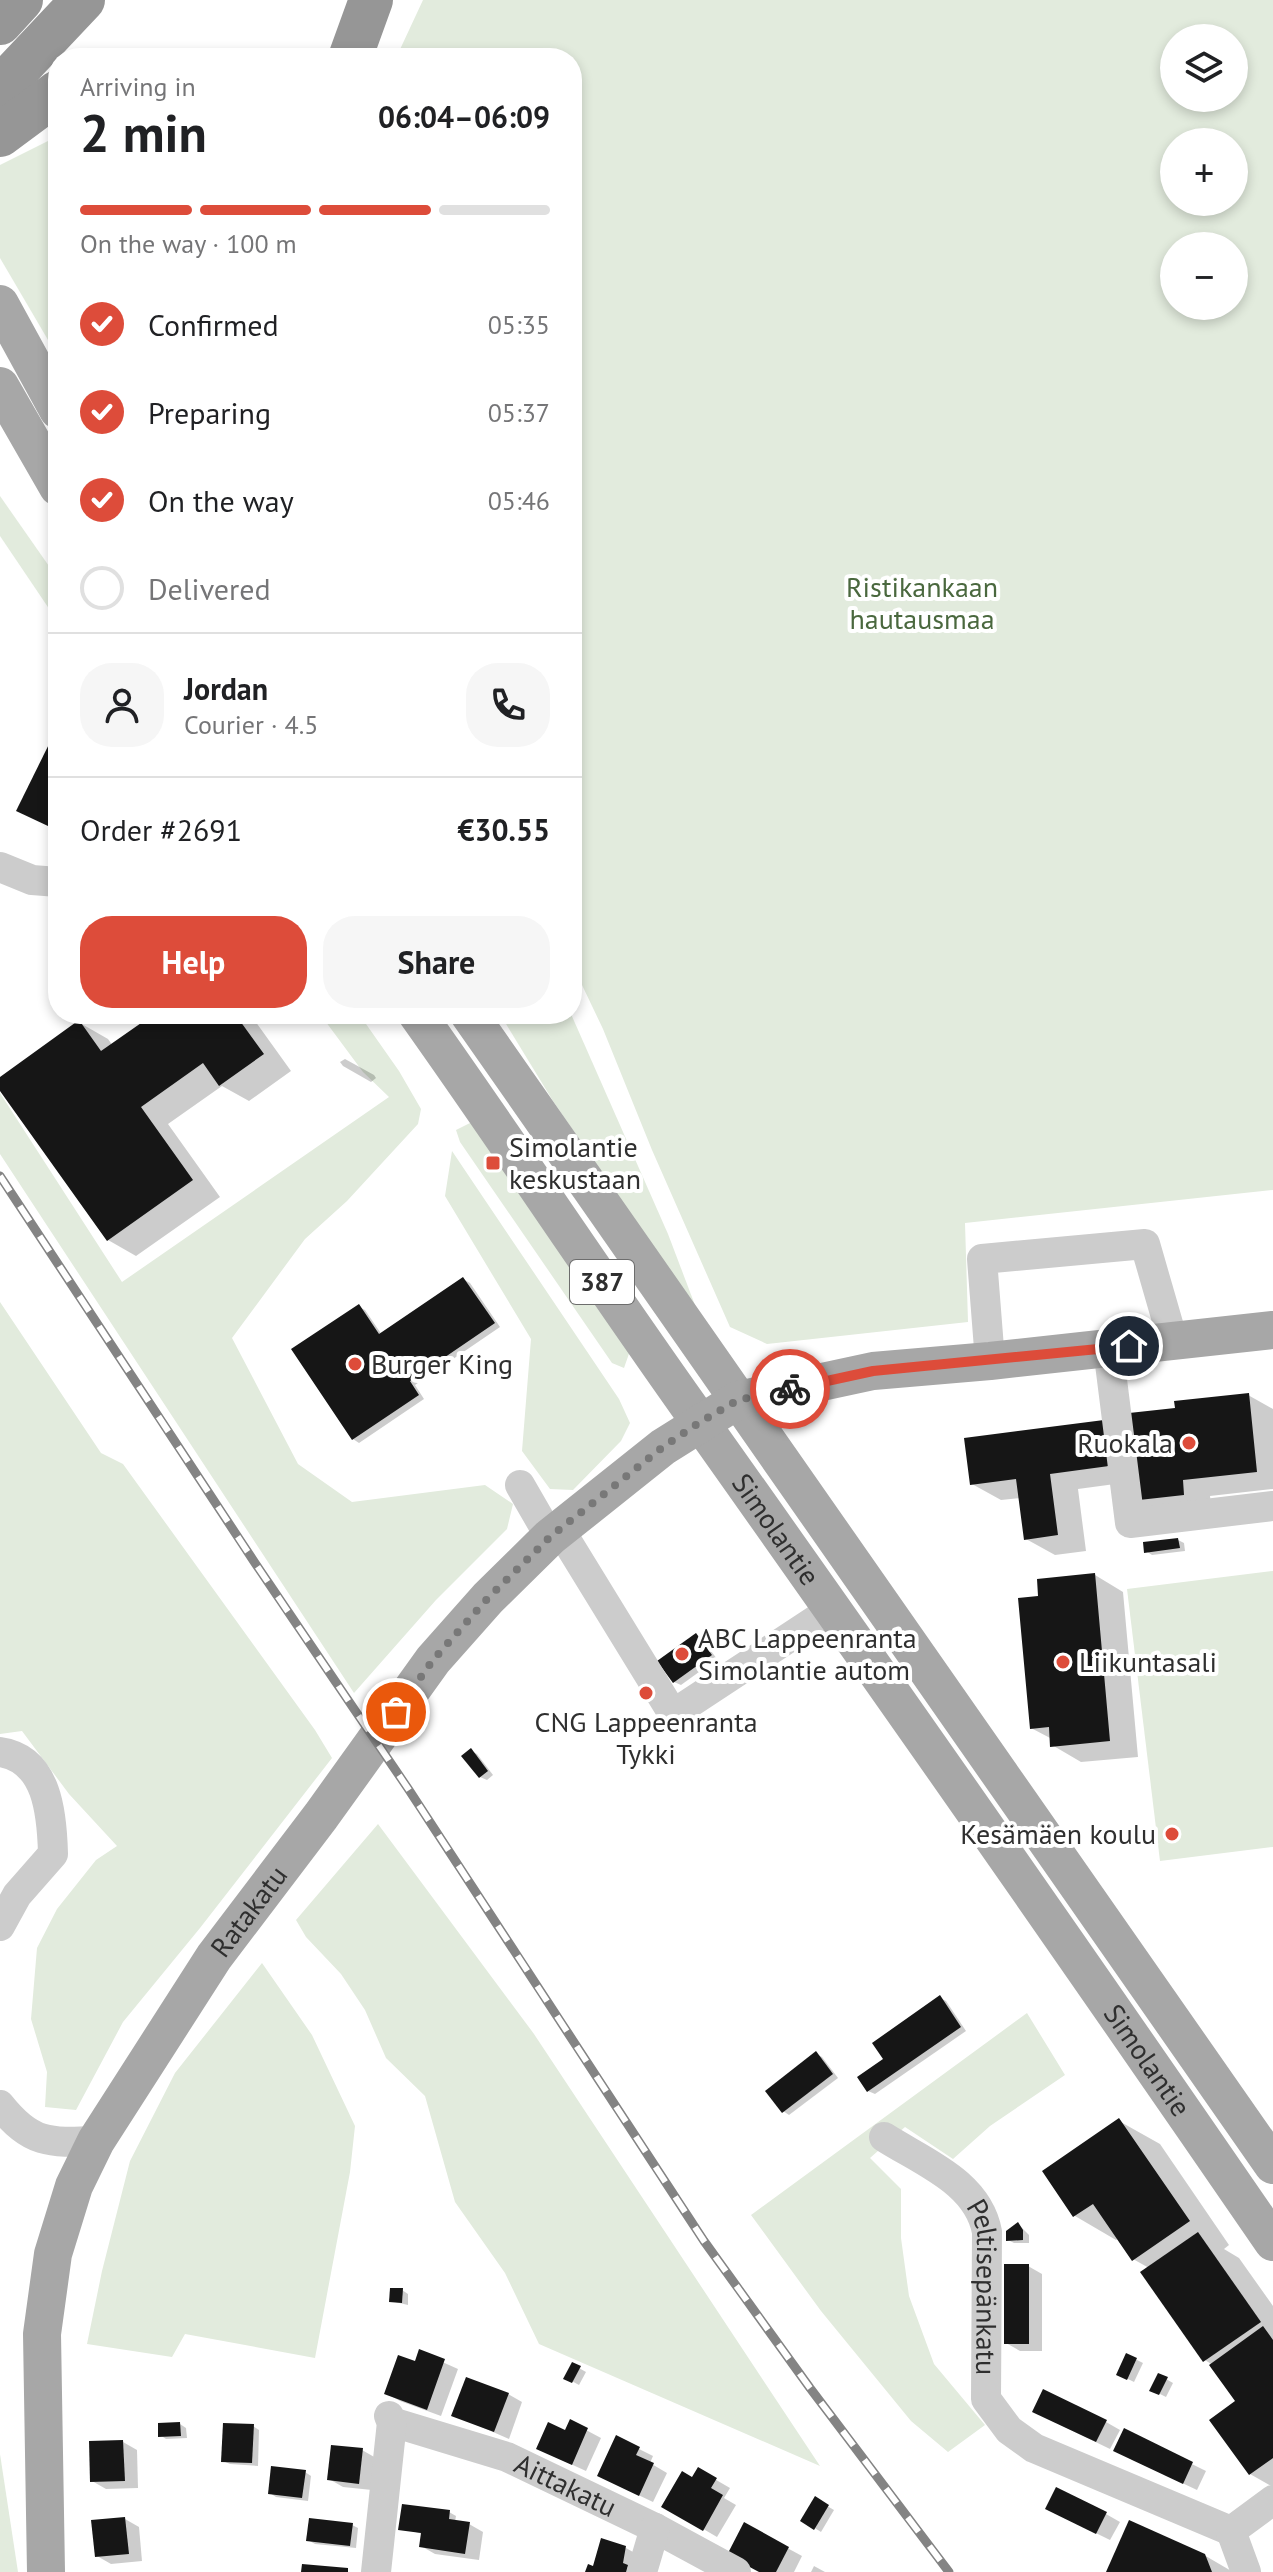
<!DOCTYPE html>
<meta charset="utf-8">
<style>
body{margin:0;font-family:"PT Sans",sans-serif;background:#f6f6f6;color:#202124;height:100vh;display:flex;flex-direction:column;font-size:30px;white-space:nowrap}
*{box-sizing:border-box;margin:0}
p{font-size:26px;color:#757577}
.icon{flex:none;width:44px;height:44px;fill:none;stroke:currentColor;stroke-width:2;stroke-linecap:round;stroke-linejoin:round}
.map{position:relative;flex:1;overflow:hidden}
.drawer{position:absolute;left:48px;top:48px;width:534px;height:976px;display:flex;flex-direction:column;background:#fff;border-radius:32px;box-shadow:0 4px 12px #0003}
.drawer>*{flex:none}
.buttons{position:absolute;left:1160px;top:24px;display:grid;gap:16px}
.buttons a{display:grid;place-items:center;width:88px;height:88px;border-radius:50%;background:#fff;box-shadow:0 4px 12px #0003;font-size:40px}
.pin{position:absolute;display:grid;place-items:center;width:68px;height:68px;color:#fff;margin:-34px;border:4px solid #fff;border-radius:50%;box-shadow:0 2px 8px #0007}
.courier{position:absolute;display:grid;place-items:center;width:80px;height:80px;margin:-40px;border:6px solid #dd4c3a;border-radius:50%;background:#fff;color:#222;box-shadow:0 2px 10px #0007}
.overview em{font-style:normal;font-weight:800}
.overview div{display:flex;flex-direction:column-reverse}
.overview{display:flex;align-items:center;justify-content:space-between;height:136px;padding:0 32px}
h1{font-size:52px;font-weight:800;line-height:60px}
.bar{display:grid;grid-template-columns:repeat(4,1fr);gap:12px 8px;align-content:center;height:96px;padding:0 32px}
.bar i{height:10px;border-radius:6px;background:#e0e0e0}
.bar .active{background:#dd4c3a}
.bar p{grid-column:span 4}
.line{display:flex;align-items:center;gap:20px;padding:0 32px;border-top:2px solid #e0e0e0}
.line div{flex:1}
.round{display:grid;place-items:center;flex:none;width:84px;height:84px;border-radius:32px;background:#f6f6f6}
ol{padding:0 32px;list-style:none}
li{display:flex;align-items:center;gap:24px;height:88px}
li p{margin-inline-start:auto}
li .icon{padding:8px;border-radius:50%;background:#dd4c3a;color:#fff;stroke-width:4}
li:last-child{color:#757577}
li i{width:44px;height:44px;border:4px solid #e0e0e0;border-radius:50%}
.primary-button{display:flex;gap:16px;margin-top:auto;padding:16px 32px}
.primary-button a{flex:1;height:92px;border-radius:32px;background:#dd4c3a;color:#fff;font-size:32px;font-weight:800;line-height:92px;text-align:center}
.primary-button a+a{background:#f6f6f6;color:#202124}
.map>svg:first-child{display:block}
</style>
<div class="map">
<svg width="1273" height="2572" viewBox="0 0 1273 2572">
<rect width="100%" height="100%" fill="#fff"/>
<!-- green -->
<g fill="#e2ebdd" fill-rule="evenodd">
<path d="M 423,0 L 1273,0 L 1273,1190 L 965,1223 L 968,1322 L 767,1344 L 730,1327 L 652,1150 L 603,1029 L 572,964 L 572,58 L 396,58 ZM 1174,38 L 1234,38 L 1234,98 L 1174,98 ZM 1174,142 L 1234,142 L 1234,202 L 1174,202 ZM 1174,246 L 1234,246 L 1234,306 L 1174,306 Z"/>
<polygon points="58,136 58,357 0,258 0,165"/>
<polygon points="0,496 58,579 58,622 0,536"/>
<polygon points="320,1014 359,1014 399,1071 421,1109 418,1124 347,1201 305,1239 232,1338 298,1464 352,1502 485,1485 513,1504 507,1529 436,1600 354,1693 0,1154 0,1093 122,1282 389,1097 363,1072"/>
<polygon points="500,1014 571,1014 668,1234 698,1313 553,1101"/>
<polygon points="472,1122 631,1348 624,1368 612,1363 460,1142 456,1130"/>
<polygon points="452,1151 619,1399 630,1423 621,1441 573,1490 550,1489 522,1451 531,1339 445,1196"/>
<polygon points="0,1302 101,1453 123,1464 315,1730 332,1758 200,1928 123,2022 76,2110 45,2107 47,2072 31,2019 37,1948 57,1909 96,1860 117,1846 69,1794 22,1731 0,1734"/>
<polygon points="1273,1571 1273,1847 1160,1861 1127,1589"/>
<polygon points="378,1824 534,2034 820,2466 539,2344 505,2273 455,2202 425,2096 386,2058 365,2010 341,1974 306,1937 296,1920"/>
<polygon points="262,1963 312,2035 355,2126 350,2172 315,2358 185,2334 172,2357 87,2344 102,2271 130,2161 175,2073"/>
<polygon points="1027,2013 1065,2075 990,2126 953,2159 905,2127 870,2158 901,2189 901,2238 909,2296 934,2364 985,2425 948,2452 911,2421 821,2311 751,2215"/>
<polygon points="0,2454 18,2572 0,2572"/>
</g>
<!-- shadow -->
<g fill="#0003" fill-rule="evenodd">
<polygon points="58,733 58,831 18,810"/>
<polygon points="158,1014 250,1014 291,1071 249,1101 222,1086 168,1124 220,1197 136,1256 108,1240 0,1088 0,1079 80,1023 108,1039 113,1046"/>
<polygon points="345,1059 374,1075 376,1078 371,1082 343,1066 340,1062"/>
<polygon points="463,1279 470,1283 500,1327 415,1385 424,1399 359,1443 353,1439 359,1307 365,1310 382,1335"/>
<path d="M 1248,1395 L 1273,1409 L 1273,1489 L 1210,1496 L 1212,1511 L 1160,1517 L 1131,1500 L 1130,1482 L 1078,1489 L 1086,1551 L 1055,1555 L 1026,1539 L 1021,1498 L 1001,1500 L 972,1484 ZM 1100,1462 L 1129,1474 L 1129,1479 Z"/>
<polygon points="1178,1540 1184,1543 1185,1551 1152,1555 1146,1551"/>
<polygon points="1095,1575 1123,1592 1138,1757 1081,1762 1052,1745 1052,1739 1031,1728"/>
<polygon points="696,1635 702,1639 717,1659 681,1685 674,1682"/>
<polygon points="471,1751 477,1754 493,1775 487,1780 480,1777"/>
<polygon points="940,1998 946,2001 966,2031 875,2094 868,2091 886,2060"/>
<polygon points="816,2054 822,2057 838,2078 789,2115 783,2111"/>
<polygon points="1119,2121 1160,2144 1229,2245 1224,2249 1239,2258 1273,2306 1273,2487 1250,2474 1238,2402 1211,2364 1205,2360 1149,2268 1133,2259 1119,2238 1116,2240 1075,2216 1044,2172"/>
<polygon points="1018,2224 1029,2235 1029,2243 1014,2243 1008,2240"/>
<polygon points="1028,2266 1042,2274 1042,2351 1020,2351 1006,2343"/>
<polygon points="402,2290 408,2294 408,2305 391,2301"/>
<polygon points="420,2352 458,2369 441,2416 400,2401 386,2393 416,2363"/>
<polygon points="1127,2355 1143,2363 1134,2382 1118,2374"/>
<polygon points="572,2364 586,2372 579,2385 566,2378"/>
<polygon points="1159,2375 1173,2383 1166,2397 1152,2390"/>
<polygon points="508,2394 522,2402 509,2439 454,2415"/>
<polygon points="1048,2419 1106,2422 1120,2430 1110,2449"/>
<polygon points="571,2422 601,2438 586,2471 553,2456"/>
<polygon points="180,2424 186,2428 187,2438 166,2439 160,2435"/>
<polygon points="253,2426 259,2430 258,2466 230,2464 223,2461"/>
<polygon points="1125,2431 1206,2471 1197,2490 1129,2458"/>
<polygon points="617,2438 653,2456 650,2463 667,2473 653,2502 613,2483"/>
<polygon points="123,2442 137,2450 138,2488 106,2489 92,2481"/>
<polygon points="362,2450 376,2458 372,2490 343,2487 329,2479"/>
<polygon points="699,2470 730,2488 724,2498 736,2505 717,2537 664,2506 693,2480"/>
<polygon points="305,2472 311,2476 308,2501 276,2497 270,2493"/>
<polygon points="815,2499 834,2510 821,2532 802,2520"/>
<polygon points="449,2512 456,2516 455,2522 469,2524 483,2532 479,2560 435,2554 421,2546 423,2534 401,2528"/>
<polygon points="1106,2514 1120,2522 1110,2540 1061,2516"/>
<polygon points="125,2519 139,2527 142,2561 111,2564 97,2556"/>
<polygon points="352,2525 358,2528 356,2548 315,2544 308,2540"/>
<polygon points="745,2525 802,2556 794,2572 762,2572"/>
<polygon points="626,2548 640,2556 636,2572 588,2572"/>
<polygon points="1204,2555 1233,2572 1111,2572"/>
<polygon points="814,2566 825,2572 811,2572"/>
</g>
<!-- building -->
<g fill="#161616">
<polygon points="56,730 58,731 58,806 48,826 16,811"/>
<polygon points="154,1014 235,1014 264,1054 219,1086 203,1063 141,1107 193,1180 107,1241 0,1091 0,1077 79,1020 101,1051"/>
<polygon points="463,1277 495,1323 410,1381 419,1395 352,1440 291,1349 359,1304 379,1334"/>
<polygon points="1249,1393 1257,1472 1183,1480 1184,1495 1130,1501 1120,1414 1175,1408 1174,1401"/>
<polygon points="1104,1420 1109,1466 1050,1474 1058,1535 1024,1540 1016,1479 970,1485 964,1438"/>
<polygon points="1178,1538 1180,1548 1144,1553 1143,1542"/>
<polygon points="1095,1573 1110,1741 1050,1747 1049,1727 1030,1729 1018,1598 1038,1596 1037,1579"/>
<polygon points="696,1633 712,1655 673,1683 657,1661"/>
<polygon points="471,1748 488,1771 479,1778 461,1756"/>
<polygon points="940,1995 961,2027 867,2092 857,2077 883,2059 872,2043"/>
<polygon points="816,2051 833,2074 782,2113 765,2091"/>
<polygon points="1119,2118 1190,2221 1132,2261 1093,2204 1073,2217 1042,2171"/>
<polygon points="1018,2222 1023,2230 1023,2240 1006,2241 1006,2231"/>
<polygon points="1198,2232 1261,2322 1203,2362 1140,2272"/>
<rect x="1004" y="2264" width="25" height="80"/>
<polygon points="390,2288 403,2288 402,2303 389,2302"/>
<polygon points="1263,2326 1273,2340 1273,2458 1249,2475 1209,2420 1235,2401 1209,2365"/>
<polygon points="419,2349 445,2359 427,2410 384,2394 398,2355 415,2361"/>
<polygon points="1126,2353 1137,2358 1127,2380 1116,2375"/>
<polygon points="572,2362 581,2366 572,2383 563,2379"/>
<polygon points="1158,2373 1168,2377 1159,2395 1149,2391"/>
<polygon points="466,2377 509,2393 494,2432 451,2416"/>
<polygon points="1043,2389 1107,2420 1096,2442 1032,2412"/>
<polygon points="570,2419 588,2428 572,2465 536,2449 548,2422 565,2430"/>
<polygon points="180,2422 181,2436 158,2437 158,2423"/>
<polygon points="223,2423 254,2424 252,2463 221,2462"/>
<polygon points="1124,2428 1193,2462 1183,2484 1113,2451"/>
<polygon points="616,2435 640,2447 636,2455 654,2463 639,2496 597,2476"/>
<polygon points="123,2440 125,2481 90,2482 89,2441"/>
<polygon points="331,2445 363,2448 359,2484 327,2480"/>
<polygon points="271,2466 306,2470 302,2498 268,2494"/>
<polygon points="698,2467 717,2478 711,2488 723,2495 703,2531 661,2507 682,2471 692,2477"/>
<polygon points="1056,2487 1107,2512 1096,2534 1045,2509"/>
<polygon points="815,2496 829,2505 814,2530 800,2521"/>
<polygon points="402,2504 450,2510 449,2519 470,2522 465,2554 419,2547 421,2533 398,2530"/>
<polygon points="125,2517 129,2554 95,2557 91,2520"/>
<polygon points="309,2518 353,2523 350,2546 306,2541"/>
<polygon points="1129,2520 1205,2554 1212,2572 1106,2572"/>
<polygon points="744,2522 789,2547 776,2572 759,2572 727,2555"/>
<polygon points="601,2538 626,2546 623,2563 628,2565 626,2572 585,2572 588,2564 593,2566"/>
<polygon points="302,2564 348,2568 348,2572 301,2572"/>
</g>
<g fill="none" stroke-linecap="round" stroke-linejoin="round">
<!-- minor -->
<g stroke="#ccc" stroke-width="30">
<polyline points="0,867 32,880 58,882"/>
<polyline points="1108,1348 1130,1523 1273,1506"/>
<polyline points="990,1361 982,1259 1145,1244 1173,1341"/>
<polyline points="520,1485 550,1537"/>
<polyline points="560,1530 673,1714 834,1608"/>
<path d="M 0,1752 C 48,1759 52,1815 53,1854 L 17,1895 L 0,1926"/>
<path d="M 0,2105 C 31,2144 49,2143 96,2141"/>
<path id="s1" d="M 884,2137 C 923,2162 978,2182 987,2232 L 986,2399 L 1009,2430 L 1034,2448 L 1231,2531 L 1273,2500"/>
<path id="s2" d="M 389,2416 L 392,2422 L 507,2457 L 655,2528 L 736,2572"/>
<polyline points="1231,2531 1246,2572"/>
<polyline points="376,2572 392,2422"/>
<polyline points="642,2572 655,2528"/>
</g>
<!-- major -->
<g stroke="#a7a7a7" stroke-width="38">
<polyline points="0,304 58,410"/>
<polyline points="0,386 58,487"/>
<path id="s3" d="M 417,1014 C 513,1149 604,1288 700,1422 C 893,1694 1084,1967 1273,2242"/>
<polyline points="469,1014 1273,2165"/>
<path id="s4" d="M 46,2572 L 42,2334 L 53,2254 L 74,2186 L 96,2141 L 214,1957 L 321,1816 L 433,1660 L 488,1598 L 550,1537 L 663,1447 L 738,1400 L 873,1371 L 990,1361 L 1273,1330"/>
</g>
<!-- highway -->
<g stroke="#969696" stroke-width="44">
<polyline points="0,23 21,0"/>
<polyline points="350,58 371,0"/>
<polyline points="0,88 83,0"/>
<polyline points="0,135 58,92"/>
</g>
<!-- rail casing -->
<g stroke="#848484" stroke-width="9">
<polyline id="rail" points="0,1176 255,1563 409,1790 704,2241 810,2388 949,2572"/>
</g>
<!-- rail -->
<use href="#rail" stroke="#fff" stroke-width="6" stroke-dasharray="18" stroke-linecap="butt"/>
</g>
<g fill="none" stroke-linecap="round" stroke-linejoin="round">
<!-- done -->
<polyline stroke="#787878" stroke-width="8" stroke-dasharray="0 14.4" points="396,1712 433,1660 488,1598 550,1537 663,1447 700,1422 738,1400 790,1389"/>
<!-- route -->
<polyline stroke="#dd4c3a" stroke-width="10" points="790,1389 873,1371 1129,1346"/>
</g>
<!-- markers -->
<g fill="#dd4c3a" stroke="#fff" stroke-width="3">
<rect x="485" y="1155" width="16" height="16" rx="4"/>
<circle cx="355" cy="1364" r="8"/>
<circle cx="1189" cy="1443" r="8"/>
<circle cx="682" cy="1654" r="8"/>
<circle cx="1063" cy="1662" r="8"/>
<circle cx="646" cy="1693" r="8"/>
<circle cx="1172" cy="1834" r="8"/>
</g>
<g text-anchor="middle" stroke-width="8" stroke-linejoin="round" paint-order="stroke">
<!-- shield labels -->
<rect fill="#fff" stroke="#6d6d6d" stroke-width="2" x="570" y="1260" width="64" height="44" rx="6"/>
<g font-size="26" font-weight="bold" fill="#2f2f2f">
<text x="602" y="1291">387</text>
</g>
<!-- park labels -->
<g font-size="28" fill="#4a683e" stroke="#fff">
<text x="922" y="597">Ristikankaan<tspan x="922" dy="32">hautausmaa</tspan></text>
</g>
<!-- poi labels -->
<g font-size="28" fill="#2f2f2f" stroke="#fff" text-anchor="start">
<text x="509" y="1157">Simolantie<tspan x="509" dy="32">keskustaan</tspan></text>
<text x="371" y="1374">Burger King</text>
<text x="1173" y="1453" text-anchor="end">Ruokala</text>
<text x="698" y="1648">ABC Lappeenranta<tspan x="698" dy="32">Simolantie autom</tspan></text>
<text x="1079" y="1672">Liikuntasali</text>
<text x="646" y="1732" text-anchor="middle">CNG Lappeenranta<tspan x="646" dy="32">Tykki</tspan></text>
<text x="1156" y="1844" text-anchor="end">Kesämäen koulu</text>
</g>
<!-- street labels -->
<g font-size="28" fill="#2f2f2f" stroke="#fff">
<text dy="10" stroke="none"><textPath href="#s3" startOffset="628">Simolantie</textPath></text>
<text dy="10" stroke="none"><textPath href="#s4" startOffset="716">Ratakatu</textPath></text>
<text dy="10" stroke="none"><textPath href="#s3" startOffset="1276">Simolantie</textPath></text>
<text dy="10" stroke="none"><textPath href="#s1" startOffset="200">Peltisepänkatu</textPath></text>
<text dy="10" stroke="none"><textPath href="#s2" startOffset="192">Aittakatu</textPath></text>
</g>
</g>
</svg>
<div class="buttons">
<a><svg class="icon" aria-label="layers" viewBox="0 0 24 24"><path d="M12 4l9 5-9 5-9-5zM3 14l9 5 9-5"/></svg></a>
<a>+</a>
<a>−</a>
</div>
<div class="pin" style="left:396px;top:1712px;background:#ea580c"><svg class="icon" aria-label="bag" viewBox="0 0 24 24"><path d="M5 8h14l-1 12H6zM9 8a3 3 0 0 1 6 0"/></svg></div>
<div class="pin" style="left:1129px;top:1346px;background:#1f2937"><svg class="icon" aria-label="home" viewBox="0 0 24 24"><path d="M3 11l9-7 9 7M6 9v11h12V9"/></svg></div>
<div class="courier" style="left:790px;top:1389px"><svg class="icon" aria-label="bike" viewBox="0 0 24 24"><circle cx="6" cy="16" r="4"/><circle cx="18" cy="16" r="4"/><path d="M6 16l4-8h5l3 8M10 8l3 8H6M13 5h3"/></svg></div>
<section class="drawer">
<div class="overview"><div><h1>2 min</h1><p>Arriving in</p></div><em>06:04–06:09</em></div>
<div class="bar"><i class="active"></i><i class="active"></i><i class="active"></i><i></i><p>On the way · 100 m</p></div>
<ol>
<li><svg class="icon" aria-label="check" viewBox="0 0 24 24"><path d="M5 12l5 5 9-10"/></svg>Confirmed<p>05:35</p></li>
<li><svg class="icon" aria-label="check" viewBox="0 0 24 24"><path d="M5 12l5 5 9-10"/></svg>Preparing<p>05:37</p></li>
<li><svg class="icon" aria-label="check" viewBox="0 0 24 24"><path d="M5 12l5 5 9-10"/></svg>On the way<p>05:46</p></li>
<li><i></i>Delivered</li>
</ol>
<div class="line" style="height:144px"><a class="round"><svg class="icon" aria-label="person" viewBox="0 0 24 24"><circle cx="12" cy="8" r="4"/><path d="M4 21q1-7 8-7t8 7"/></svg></a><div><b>Jordan</b><p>Courier · 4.5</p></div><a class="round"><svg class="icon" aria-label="phone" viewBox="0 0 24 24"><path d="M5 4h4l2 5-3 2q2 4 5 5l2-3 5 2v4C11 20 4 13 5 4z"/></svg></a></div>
<div class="line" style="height:104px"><div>Order #2691</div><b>€30.55</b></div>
<div class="primary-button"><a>Help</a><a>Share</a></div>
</section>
</div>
